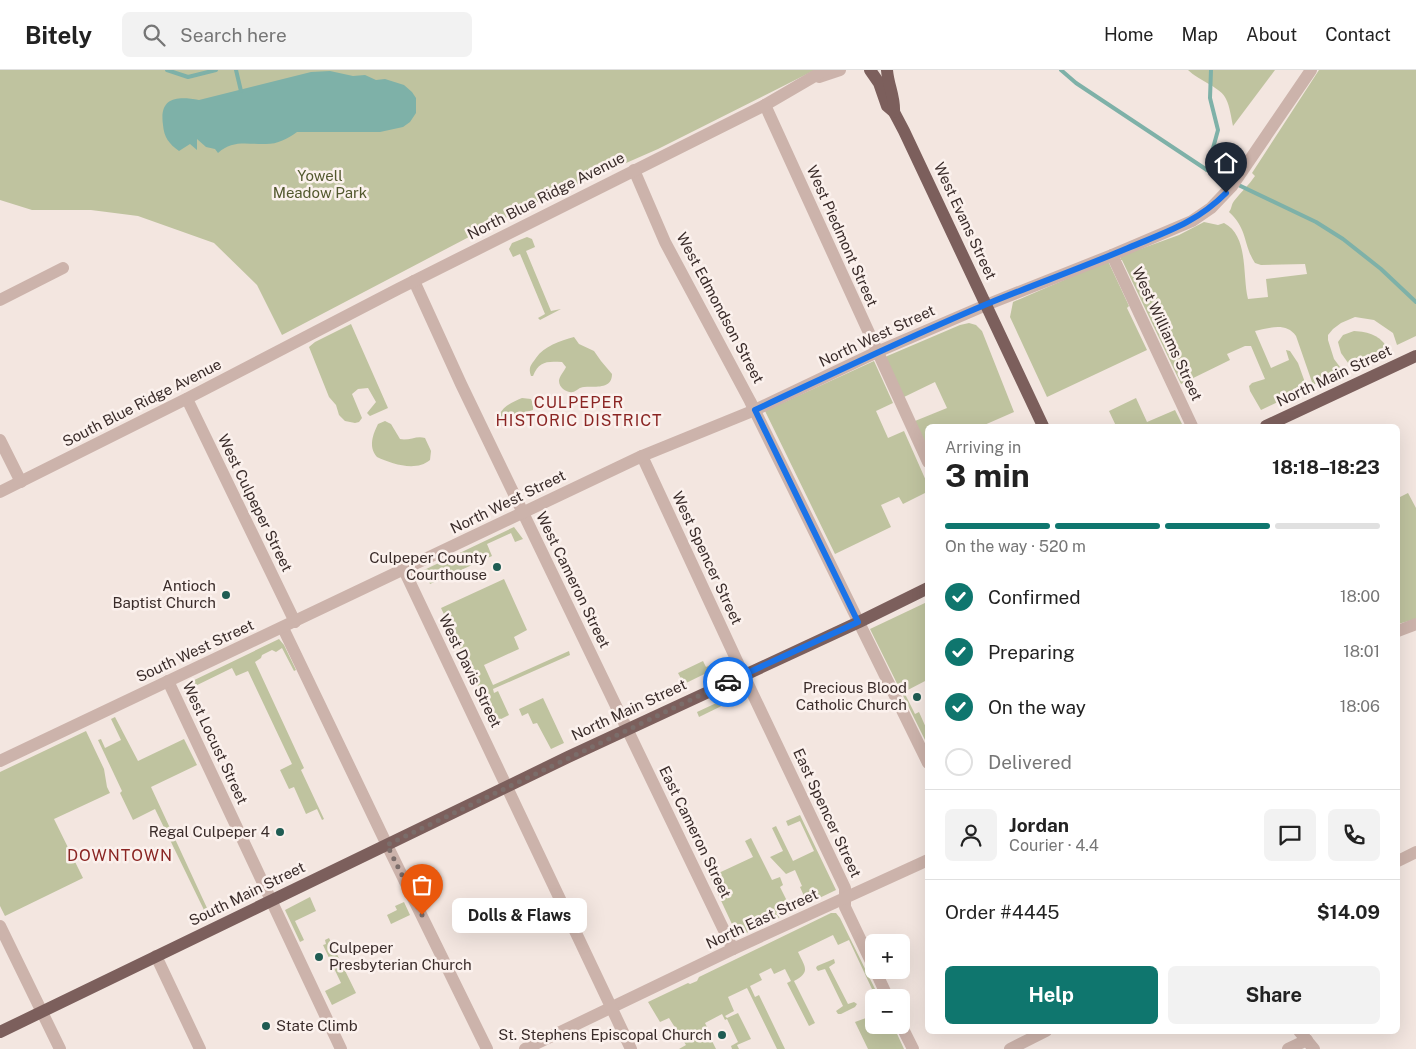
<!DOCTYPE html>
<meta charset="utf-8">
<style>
body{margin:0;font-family:"Public Sans",sans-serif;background:#f2f2f2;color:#222;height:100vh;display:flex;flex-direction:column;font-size:19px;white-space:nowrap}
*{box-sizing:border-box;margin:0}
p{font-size:16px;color:#767676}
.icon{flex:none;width:28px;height:28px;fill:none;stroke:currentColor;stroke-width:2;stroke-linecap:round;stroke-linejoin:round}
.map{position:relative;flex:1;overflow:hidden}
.panel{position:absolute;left:925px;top:354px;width:475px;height:610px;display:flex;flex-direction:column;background:#fff;border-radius:8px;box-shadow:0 5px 20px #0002}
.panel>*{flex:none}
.controls{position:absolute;left:865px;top:864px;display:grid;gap:10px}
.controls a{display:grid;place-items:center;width:45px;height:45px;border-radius:8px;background:#fff;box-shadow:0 5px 20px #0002;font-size:25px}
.pin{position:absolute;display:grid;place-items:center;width:42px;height:42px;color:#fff;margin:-51px -21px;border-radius:50% 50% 50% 0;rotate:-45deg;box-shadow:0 0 5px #0007}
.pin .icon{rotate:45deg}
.courier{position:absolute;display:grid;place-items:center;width:50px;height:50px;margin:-25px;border:4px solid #1a73e8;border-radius:50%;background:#fff;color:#222;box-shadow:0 1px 6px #0007}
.bubble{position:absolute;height:35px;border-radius:8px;background:#fff;box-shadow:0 5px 20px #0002;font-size:16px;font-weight:700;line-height:35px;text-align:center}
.headline em{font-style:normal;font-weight:700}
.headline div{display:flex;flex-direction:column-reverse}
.headline{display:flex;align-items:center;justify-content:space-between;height:85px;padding:0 20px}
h1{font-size:32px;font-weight:700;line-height:38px}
.bar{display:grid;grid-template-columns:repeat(4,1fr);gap:8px 5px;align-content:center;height:60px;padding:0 20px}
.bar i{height:6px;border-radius:4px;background:#e0e0e0}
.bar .active{background:#0f766e}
.bar p{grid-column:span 4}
.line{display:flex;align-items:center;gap:12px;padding:0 20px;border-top:1px solid #e0e0e0}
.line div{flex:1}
.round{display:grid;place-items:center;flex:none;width:52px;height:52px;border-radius:8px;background:#f2f2f2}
ol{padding:0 20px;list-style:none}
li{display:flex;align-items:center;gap:15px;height:55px}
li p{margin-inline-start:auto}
li .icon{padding:5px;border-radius:50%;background:#0f766e;color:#fff;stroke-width:4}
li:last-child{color:#767676}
li i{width:28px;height:28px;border:2px solid #e0e0e0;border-radius:50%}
.action{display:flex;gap:10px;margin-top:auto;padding:10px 20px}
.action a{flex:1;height:58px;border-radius:8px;background:#0f766e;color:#fff;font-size:20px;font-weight:700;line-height:58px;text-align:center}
.action a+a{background:#f2f2f2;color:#222}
header{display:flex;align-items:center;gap:30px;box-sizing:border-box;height:70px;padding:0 25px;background:#fff;border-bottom:1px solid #e0e0e0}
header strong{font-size:24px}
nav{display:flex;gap:28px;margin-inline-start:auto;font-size:18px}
.search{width:350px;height:45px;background:#f2f2f2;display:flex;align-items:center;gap:12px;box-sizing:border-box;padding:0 18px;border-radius:8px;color:#767676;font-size:19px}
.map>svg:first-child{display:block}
</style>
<header>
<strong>Bitely</strong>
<div class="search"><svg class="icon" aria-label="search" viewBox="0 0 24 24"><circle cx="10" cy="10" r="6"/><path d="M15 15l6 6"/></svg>Search here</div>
<nav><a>Home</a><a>Map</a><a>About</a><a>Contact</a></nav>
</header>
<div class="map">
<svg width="1416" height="979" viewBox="0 0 1416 979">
<rect width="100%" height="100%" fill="#f3e6e0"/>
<!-- green -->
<g fill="#bfc39f">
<polygon points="0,0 815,0 658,79 528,136 282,265 257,215 214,173 138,146 91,140 32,140 0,130"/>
<path d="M 1188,0 L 1275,0 L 1233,56 C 1231,47 1230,37 1226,29 C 1222,18 1198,10 1188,0 Z"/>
<path d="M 1319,0 L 1416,0 L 1416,266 L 1397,275 L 1393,263 L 1374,250 L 1355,247 L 1341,253 L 1333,259 L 1328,265 L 1328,270 L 1334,289 L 1343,301 L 1313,315 L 1296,266 C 1286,252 1270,258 1255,261 L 1271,298 L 1289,290 L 1286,280 L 1290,281 L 1298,293 L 1307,318 L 1261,340 L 1250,321 L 1249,316 L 1252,313 L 1265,309 L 1251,276 L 1245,276 L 1227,284 L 1230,290 L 1181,314 L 1122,190 L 1120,190 L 1121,186 L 1179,165 L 1204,152 L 1218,155 L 1224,153 C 1249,166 1242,205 1248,229 L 1268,227 L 1266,209 L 1307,204 L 1305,194 L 1261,195 L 1255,193 C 1243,175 1248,159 1229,142 C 1232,138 1231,135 1234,131 C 1241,122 1249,115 1255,106 L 1252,103 Z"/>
<polygon points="527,167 532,169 535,177 526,181 551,241 561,239 540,250 538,248 545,244 520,184 513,187 509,179 512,173"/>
<polygon points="1108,191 1129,236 1127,238 1147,280 1047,327 1010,247 1013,232"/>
<polygon points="969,253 976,255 982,261 1014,342 982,356 928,356 927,377 915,351 947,338 935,312 904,327 885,287 960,255"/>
<polygon points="351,254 388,338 370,346 367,343 376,332 368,318 358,319 352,324 362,348 359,352 355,353 345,351 339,345 336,335 329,327 309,277 315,272"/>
<path d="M 1354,261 C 1369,262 1380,265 1388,279 L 1351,297 L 1341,283 L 1338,272 L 1343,265 Z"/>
<path d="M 574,267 L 579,274 L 594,281 L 601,291 L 612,304 C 612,320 594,316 584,317 C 579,317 577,321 573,322 C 567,323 559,318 559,311 C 559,306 564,302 566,297 L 562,292 C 547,291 539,291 533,306 L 531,306 C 528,297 531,295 536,288 C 544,276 560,271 574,267 Z"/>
<polygon points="874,291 893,333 876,341 888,368 904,361 927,413 927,422 903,434 899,427 881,435 891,457 835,484 765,341"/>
<path d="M 522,328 L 531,329 L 533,334 L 533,340 L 501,350 L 499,345 C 504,335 513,332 522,328 Z"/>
<polygon points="1136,328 1147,352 1175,340 1183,356 1116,356 1109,341"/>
<path d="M 385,351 L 391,354 L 400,369 C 409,371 417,365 425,368 L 431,381 L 430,390 C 416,402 392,394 377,387 C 368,377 373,364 378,354 Z"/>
<polygon points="1408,423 1416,438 1416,549 1398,554 1398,428"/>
<polygon points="514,457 523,469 515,472 511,463 487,474 492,486 430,514 424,500"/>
<polygon points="504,509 527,560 514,567 519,579 484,595 493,615 569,581 570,585 493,619 494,623 498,621 509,645 495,652 441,538"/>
<polygon points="927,532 927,610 904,622 915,644 919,642 927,660 927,674 870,559"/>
<polygon points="279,569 284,575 296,600 294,601 282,578 276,582 272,580 262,585 261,588 255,592 304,698 301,700 324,749 322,750 317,739 306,744 294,717 289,719 280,700 292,694 248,601 236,606 232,598 187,620 190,627 188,630 182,617 184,615"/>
<polygon points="725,588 727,593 684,614 678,603 703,591 706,597"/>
<polygon points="740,622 742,626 699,647 697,642"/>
<polygon points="543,628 564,673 551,679 537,653 533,654 528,643 522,646 519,639"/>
<polygon points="115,647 138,691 184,669 197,695 151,717 207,838 204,840 155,739 133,750 120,723 122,721 98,670 101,669 105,678 121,670 111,649"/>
<polygon points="86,661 104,699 107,717 110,723 54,749 83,808 5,846 0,836 0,702"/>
<polygon points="800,745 836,820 738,867 710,807 753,787 745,771 751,768 772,810 780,807 783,815 780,817 788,833 804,826 800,817 802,816 795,800 786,804 770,787 783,781 772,758 776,756 793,791 814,781 800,751 788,756 786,751"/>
<polygon points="310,827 316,841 295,851 304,870 300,872 285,840"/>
<polygon points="404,832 410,845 391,854 387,845 397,840 395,836"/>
<path d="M 831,843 L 836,843 L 840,848 L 878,925 L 868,930 L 866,926 L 868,922 L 872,919 L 849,870 L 838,875 L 833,865 L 798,882 C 805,897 811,902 794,911 L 815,953 L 809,956 L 787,913 L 791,911 L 785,899 L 774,904 L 771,898 L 759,904 L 762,910 L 750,916 L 755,927 L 759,925 L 785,979 L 777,979 L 747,918 L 728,927 L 734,941 L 725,946 L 727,948 L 738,943 L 751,969 L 737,975 L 739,979 L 732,979 L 731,976 L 738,972 L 727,949 L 725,950 L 722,944 L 705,953 L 707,957 L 706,959 L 716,979 L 679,979 L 686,975 L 669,948 L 660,952 L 648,932 L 688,913 L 690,914 L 697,911 L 699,907 Z"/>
<polygon points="329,868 356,923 332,935 325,921 341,913 323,875 326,874 325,870"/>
<polygon points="834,889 835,893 829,897 848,934 854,932 857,934 855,937 841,944 838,944 836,941 843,936 825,899 818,901 816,898 817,896"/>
<polygon points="874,945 874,955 893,955 904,979 868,979 855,952"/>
</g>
<!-- water -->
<path fill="#7eb1a8" d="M 330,1 L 353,6 L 365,5 L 376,10 L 385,9 L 404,15 L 412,22 L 416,28 L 416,43 L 410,52 L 403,57 L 380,62 L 297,62 C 287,69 276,75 263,74 C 246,74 232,70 218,83 L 215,79 L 206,77 L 197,69 L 197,80 L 190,74 L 179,81 C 169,74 164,67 163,55 C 159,27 177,26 199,30 L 311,2 Z"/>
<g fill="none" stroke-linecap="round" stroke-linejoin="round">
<!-- stream -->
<g stroke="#7eb1a8" stroke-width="4">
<polyline points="167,0 188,7 216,0"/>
<polyline points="236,0 241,21"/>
<polyline points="1061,0 1076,13 1207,100 1316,152 1343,169 1381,199 1416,232"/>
<polyline points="1207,100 1218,60 1210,28 1211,0"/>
</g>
<!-- minor -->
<g stroke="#ccb3ab" stroke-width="12">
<polyline points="765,35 928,392"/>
<polyline points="634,100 665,172 750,331 928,693"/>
<polyline points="1112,185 1192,356"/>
<polyline points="414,211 461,314 733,879"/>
<polyline points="0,230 63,198"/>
<polyline points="187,329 295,552"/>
<polyline points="0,370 21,412"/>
<polyline points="642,386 737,591 845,818 845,837 874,898"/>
<polyline points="283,558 387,775 487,979"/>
<polyline points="1398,561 1416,554"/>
<polyline points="168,611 341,979"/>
<polyline points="1398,791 1416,782"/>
<polyline points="0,856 60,979"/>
<polyline points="156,886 200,979"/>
<polyline points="875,900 888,928"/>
<polyline points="901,955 913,979"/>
<polyline points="525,979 733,879 928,790"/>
<polyline points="1288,979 1307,970"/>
</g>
<!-- tertiary -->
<g stroke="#ccb3ab" stroke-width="12">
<polyline points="819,7 840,0"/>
<polyline points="0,422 188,328 398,219 765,35 825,0"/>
<polyline points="404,500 631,979"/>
<polyline points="0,691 642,386 755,340 877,282 986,235 1112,185 1192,151 1211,138 1232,116 1311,0"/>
<polyline points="1299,961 1314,979"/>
<polyline points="1010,979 1046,961"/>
</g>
<!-- primary -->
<g stroke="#7c5f5c" stroke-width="12">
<polyline points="870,0 879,13 887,36 894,42 904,61 1043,356"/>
<path d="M 887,0 C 888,15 895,27 894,42"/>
<polyline points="1266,356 1416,286"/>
<polyline points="0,962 568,687 859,552 928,518"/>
</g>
</g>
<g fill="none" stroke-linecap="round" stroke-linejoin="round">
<!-- done -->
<polyline stroke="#7b6d6a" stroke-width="5" stroke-dasharray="0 9" points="422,845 387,775 728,612"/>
<!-- route -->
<path stroke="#1a73e8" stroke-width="6" d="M 728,612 L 858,552 L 755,340 C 832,304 908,267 987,234 C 1033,215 1081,198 1128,178 C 1166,162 1196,153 1226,123"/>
</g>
<!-- markers -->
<g fill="#1f5c53" stroke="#fbf1ed" stroke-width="2">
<circle cx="497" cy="497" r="5"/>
<circle cx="226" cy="525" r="5"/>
<circle cx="917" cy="627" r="5"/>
<circle cx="280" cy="762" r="5"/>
<circle cx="319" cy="887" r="5"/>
<circle cx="266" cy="956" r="5"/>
<circle cx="722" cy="965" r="5"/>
</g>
<g text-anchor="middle" stroke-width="5" stroke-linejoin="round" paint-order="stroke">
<!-- park labels -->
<g font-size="15" fill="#52582e" stroke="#fbf1ed">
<text x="320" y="111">Yowell<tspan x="320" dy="17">Meadow Park</tspan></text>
</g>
<!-- street labels -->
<g font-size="15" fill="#3a2c2a" stroke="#fbf1ed">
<text transform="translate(546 126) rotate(-27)" y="5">North Blue Ridge Avenue</text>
<text transform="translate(965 151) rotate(65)" y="5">West Evans Street</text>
<text transform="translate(842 166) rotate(66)" y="5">West Piedmont Street</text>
<text transform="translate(720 238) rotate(62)" y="5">West Edmondson Street</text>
<text transform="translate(1167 264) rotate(65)" y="5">West Williams Street</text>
<text transform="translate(877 266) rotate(-25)" y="5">North West Street</text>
<text transform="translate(1334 306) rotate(-25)" y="5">North Main Street</text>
<text transform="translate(142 333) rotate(-27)" y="5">South Blue Ridge Avenue</text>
<text transform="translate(508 432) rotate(-26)" y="5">North West Street</text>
<text transform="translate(255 433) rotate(64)" y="5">West Culpeper Street</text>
<text transform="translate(707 488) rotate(65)" y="5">West Spencer Street</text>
<text transform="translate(573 510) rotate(64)" y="5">West Cameron Street</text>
<text transform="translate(195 581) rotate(-25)" y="5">South West Street</text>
<text transform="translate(470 601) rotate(64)" y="5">West Davis Street</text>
<text transform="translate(629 640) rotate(-25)" y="5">North Main Street</text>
<text transform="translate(215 673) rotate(65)" y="5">West Locust Street</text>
<text transform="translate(827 743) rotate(65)" y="5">East Spencer Street</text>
<text transform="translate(695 762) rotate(64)" y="5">East Cameron Street</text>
<text transform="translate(247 824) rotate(-26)" y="5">South Main Street</text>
<text transform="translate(762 849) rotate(-25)" y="5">North East Street</text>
</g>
<!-- poi labels -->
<g font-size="15" fill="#3a2c2a" stroke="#fbf1ed" text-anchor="end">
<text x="487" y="493">Culpeper County<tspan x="487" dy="17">Courthouse</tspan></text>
<text x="216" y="521">Antioch<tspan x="216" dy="17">Baptist Church</tspan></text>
<text x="907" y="623">Precious Blood<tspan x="907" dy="17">Catholic Church</tspan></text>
<text x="270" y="767">Regal Culpeper 4</text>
<text x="329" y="883" text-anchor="start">Culpeper<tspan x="329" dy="17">Presbyterian Church</tspan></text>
<text x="276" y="961" text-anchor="start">State Climb</text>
<text x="712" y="970">St. Stephens Episcopal Church</text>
</g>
<!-- neighbourhood labels -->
<g font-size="16" letter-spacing="1" fill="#8a2523" stroke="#fbf1ed">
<text x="579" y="338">CULPEPER<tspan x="579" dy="18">HISTORIC DISTRICT</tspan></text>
<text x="120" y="791">DOWNTOWN</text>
</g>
</g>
</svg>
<div class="controls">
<a>+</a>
<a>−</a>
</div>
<div class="pin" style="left:422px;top:845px;background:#ea580c"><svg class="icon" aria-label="bag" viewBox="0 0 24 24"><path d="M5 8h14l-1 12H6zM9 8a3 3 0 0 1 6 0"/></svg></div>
<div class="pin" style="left:1226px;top:123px;background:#1f2937"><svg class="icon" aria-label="home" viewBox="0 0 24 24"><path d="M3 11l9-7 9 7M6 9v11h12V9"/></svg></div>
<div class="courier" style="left:728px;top:612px"><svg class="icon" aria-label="car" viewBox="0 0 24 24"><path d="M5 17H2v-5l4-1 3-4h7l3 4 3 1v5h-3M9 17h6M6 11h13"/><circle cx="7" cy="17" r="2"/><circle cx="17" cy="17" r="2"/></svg></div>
<div class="bubble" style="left:452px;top:828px;width:135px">Dolls &amp; Flaws</div>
<section class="panel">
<div class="headline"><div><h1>3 min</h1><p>Arriving in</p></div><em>18:18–18:23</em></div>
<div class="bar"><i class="active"></i><i class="active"></i><i class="active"></i><i></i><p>On the way · 520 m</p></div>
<ol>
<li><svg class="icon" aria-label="check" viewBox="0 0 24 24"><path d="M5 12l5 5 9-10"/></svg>Confirmed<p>18:00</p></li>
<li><svg class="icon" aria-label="check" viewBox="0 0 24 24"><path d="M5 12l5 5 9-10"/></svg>Preparing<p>18:01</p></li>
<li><svg class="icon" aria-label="check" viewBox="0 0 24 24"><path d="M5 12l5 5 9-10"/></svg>On the way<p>18:06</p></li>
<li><i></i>Delivered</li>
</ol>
<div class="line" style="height:90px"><a class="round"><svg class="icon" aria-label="person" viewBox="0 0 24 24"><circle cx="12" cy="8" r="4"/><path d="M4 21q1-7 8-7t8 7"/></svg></a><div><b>Jordan</b><p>Courier · 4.4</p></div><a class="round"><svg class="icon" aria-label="chat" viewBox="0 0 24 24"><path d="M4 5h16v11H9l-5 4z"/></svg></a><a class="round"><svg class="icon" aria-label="phone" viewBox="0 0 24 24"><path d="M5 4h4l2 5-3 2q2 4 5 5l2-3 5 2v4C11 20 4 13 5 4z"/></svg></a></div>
<div class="line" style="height:65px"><div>Order #4445</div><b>$14.09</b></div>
<div class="action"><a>Help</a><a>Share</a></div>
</section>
</div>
